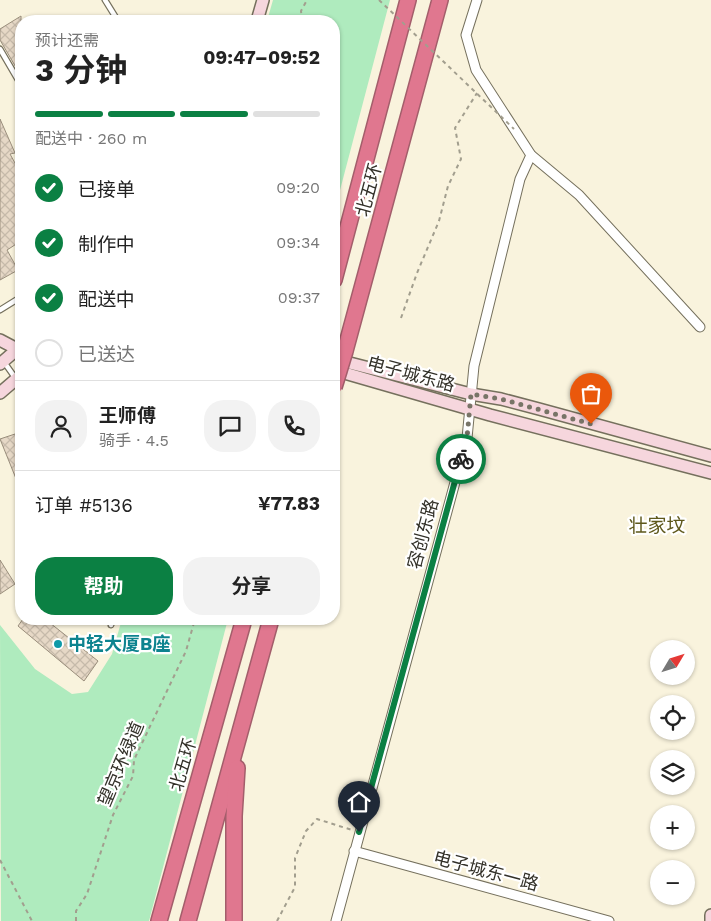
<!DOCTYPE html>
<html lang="zh">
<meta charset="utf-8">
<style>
body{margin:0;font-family:"Work Sans","Noto Sans SC",sans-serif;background:#f2f2f2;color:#222;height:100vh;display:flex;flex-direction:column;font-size:19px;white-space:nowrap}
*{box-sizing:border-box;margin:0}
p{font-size:16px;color:#767676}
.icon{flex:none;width:28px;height:28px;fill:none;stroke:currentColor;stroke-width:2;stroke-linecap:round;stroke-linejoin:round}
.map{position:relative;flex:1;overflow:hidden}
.drawer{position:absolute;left:15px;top:15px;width:325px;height:610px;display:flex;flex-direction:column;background:#fff;border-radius:20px;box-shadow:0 1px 4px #0004}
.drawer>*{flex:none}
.needle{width:32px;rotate:52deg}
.controls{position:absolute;left:650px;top:640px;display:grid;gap:10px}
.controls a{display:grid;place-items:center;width:45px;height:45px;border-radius:50%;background:#fff;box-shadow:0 1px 4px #0004;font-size:25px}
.pin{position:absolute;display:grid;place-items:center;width:42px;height:42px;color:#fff;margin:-51px -21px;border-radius:50% 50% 50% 0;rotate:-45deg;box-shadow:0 0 5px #0007}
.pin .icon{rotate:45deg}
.courier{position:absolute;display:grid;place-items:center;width:50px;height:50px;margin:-25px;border:4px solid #0b8043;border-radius:50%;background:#fff;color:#222;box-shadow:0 1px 6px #0007}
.headline em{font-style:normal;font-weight:700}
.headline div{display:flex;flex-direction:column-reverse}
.headline{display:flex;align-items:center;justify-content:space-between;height:85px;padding:0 20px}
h1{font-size:32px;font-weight:700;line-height:38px}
.bar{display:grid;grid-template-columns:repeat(4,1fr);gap:8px 5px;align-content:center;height:60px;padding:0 20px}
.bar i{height:6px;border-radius:4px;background:#e0e0e0}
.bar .selected{background:#0b8043}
.bar p{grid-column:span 4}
.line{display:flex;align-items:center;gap:12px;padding:0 20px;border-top:1px solid #e0e0e0}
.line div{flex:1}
.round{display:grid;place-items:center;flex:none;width:52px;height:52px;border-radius:20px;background:#f2f2f2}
ol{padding:0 20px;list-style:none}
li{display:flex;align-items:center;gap:15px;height:55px}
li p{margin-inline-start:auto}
li .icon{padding:5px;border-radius:50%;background:#0b8043;color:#fff;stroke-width:4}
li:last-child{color:#767676}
li i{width:28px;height:28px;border:2px solid #e0e0e0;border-radius:50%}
.button{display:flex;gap:10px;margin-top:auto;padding:10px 20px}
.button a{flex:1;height:58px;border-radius:20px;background:#0b8043;color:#fff;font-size:20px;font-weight:700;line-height:58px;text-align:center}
.button a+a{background:#f2f2f2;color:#222}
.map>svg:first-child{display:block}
</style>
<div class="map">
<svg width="711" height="921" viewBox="0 0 711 921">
<defs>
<pattern id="building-cross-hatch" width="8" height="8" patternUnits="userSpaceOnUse" patternTransform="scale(1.25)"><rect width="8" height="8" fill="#e6d8c6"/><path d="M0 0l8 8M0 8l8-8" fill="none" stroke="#c6baaa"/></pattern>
</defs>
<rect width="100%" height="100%" fill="#f9f3dd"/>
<!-- green -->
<g fill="#afebbe">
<polygon points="273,0 390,0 334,213 334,21 267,21"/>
<polygon points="122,619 228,619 149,921 1,921 0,625 35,669 72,694 88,692 112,654"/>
</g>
<!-- building -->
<g fill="url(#building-cross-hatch)" stroke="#9a8e7c">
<polygon points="21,16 21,76 0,40 0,29"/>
<polygon points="0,119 15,153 10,154 21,174 21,241 7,250 18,270 0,280"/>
<polygon points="21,432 21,491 0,439"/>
<polygon points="0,560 15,584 0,594"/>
<polygon points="23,619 45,619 98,661 84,681 18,626"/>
</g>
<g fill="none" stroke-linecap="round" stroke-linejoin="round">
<!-- lane casing -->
<g stroke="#75705d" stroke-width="7">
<g id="lane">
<polyline points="105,0 118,21"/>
<polyline points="0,49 21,85"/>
<polyline points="0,310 21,297"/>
<polyline points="4,362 21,386"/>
<polyline points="111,625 113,619"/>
</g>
</g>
<!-- street casing -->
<g stroke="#75705d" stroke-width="11">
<g id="street">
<polyline points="477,0 466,35 476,70 531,155 579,195 700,327"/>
<polyline points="354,851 609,921"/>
<polyline points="336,921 467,438 474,366 520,179 531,155"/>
</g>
</g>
<!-- secondary casing -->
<g stroke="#75705d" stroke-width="14">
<g id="secondary">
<polyline points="257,21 263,0"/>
<polyline points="0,340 17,349"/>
<polyline points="334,359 471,394 501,399 539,409 711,456"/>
<polyline points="0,364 21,346"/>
<polyline points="334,370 490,415 711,473"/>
<polyline points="0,393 21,375"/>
<polyline points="711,921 711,915"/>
</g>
</g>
<!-- highway casing -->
<g stroke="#a35e6b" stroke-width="18">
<g id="highway">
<polyline points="334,280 408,0"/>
<polyline points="345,351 440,0"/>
<polyline points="159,921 244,619"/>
<polyline points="188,921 271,619"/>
<polyline points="234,921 234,816 237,768"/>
</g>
</g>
<!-- path -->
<g stroke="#a29e8e" stroke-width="2" stroke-dasharray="4 4" stroke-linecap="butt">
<polyline points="302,21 301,11 307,0"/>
<polyline points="401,318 417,273 439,221 448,186 461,159 455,128 477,93"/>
<polyline points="0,860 32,921"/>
<polyline points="76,921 76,911 87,894 113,815 133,776 134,760 186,651 195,619"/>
<polyline points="277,921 295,887 295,858 306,831 317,819 352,830"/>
</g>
<!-- lane -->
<use href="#lane" stroke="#fff" stroke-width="4.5"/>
<!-- street -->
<use href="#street" stroke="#fff" stroke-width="9"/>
<!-- secondary -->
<use href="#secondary" stroke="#f6d6dd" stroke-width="11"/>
<!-- highway -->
<use href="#highway" stroke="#e0778f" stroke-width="15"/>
<!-- highway-bridge casing -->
<g stroke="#a35e6b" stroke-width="18" stroke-linecap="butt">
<polyline id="highway-bridge" points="334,387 345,351"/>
</g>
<!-- path-bridge -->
<polyline stroke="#a29e8e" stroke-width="2" stroke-dasharray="4 4" stroke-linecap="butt" points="379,0 514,129"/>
<!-- highway-bridge -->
<use href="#highway-bridge" stroke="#e0778f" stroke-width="15"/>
</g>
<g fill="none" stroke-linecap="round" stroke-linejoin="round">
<!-- done -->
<polyline stroke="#787467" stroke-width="5" stroke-dasharray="0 9" points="461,459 467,438 471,394 501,399 591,424"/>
<!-- route -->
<polyline stroke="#0b8043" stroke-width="6" points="359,832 461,459"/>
</g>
<!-- markers -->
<circle fill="#0f9aa8" stroke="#fff" stroke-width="2" cx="58" cy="644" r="5"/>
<g text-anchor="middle" stroke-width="4.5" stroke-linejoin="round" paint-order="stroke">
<!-- street labels -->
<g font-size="18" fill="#323028" stroke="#fff">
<text transform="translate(369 190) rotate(-75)" y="6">北五环</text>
<text transform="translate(411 374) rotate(15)" y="6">电子城东路</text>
<text transform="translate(423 534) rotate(-75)" y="6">容创东路</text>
<text transform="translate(121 764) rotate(-67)" y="6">望京环绿道</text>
<text transform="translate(183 765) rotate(-74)" y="6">北五环</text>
<text transform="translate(486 871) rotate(15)" y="6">电子城东一路</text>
</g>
<!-- culture labels -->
<g font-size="18" font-weight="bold" fill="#0d838f" stroke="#fff" text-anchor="start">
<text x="68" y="650">中轻大厦B座</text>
</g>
<!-- neighbourhood labels -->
<g font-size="19" fill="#5e581c" stroke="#fff">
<text x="657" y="532">壮家坟</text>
</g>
</g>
</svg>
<div class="controls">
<a><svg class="needle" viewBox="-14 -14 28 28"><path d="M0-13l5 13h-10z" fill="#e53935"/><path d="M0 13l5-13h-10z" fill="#767676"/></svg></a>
<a><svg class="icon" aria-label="locate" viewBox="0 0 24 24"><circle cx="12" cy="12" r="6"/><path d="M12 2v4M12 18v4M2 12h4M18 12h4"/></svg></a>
<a><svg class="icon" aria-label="layers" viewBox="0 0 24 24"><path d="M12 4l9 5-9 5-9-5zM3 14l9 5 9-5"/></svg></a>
<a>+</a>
<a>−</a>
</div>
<div class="pin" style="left:591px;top:424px;background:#ea580c"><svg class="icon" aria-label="bag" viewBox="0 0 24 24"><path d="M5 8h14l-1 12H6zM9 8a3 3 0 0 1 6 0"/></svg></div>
<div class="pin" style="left:359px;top:832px;background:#1f2937"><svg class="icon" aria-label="home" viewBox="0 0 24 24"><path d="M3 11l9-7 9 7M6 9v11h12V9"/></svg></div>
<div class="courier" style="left:461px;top:459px"><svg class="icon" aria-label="bike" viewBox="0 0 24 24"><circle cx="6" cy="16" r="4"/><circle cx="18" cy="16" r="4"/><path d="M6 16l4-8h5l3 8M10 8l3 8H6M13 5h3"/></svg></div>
<section class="drawer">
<div class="headline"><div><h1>3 分钟</h1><p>预计还需</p></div><em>09:47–09:52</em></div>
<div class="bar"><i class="selected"></i><i class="selected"></i><i class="selected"></i><i></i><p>配送中 · 260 m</p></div>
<ol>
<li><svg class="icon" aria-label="check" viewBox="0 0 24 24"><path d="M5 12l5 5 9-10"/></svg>已接单<p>09:20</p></li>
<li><svg class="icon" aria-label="check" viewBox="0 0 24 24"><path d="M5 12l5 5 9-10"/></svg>制作中<p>09:34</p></li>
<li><svg class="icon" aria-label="check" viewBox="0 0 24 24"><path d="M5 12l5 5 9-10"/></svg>配送中<p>09:37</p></li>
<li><i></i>已送达</li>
</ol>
<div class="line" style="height:90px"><a class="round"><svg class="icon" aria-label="person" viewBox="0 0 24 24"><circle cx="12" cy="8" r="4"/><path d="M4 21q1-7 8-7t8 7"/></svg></a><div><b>王师傅</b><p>骑手 · 4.5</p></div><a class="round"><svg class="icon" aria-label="chat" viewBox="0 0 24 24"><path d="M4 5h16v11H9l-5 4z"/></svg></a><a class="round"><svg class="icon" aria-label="phone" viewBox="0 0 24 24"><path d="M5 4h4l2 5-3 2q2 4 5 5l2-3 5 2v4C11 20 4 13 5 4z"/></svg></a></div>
<div class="line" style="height:65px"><div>订单 #5136</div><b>¥77.83</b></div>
<div class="button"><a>帮助</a><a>分享</a></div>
</section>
</div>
